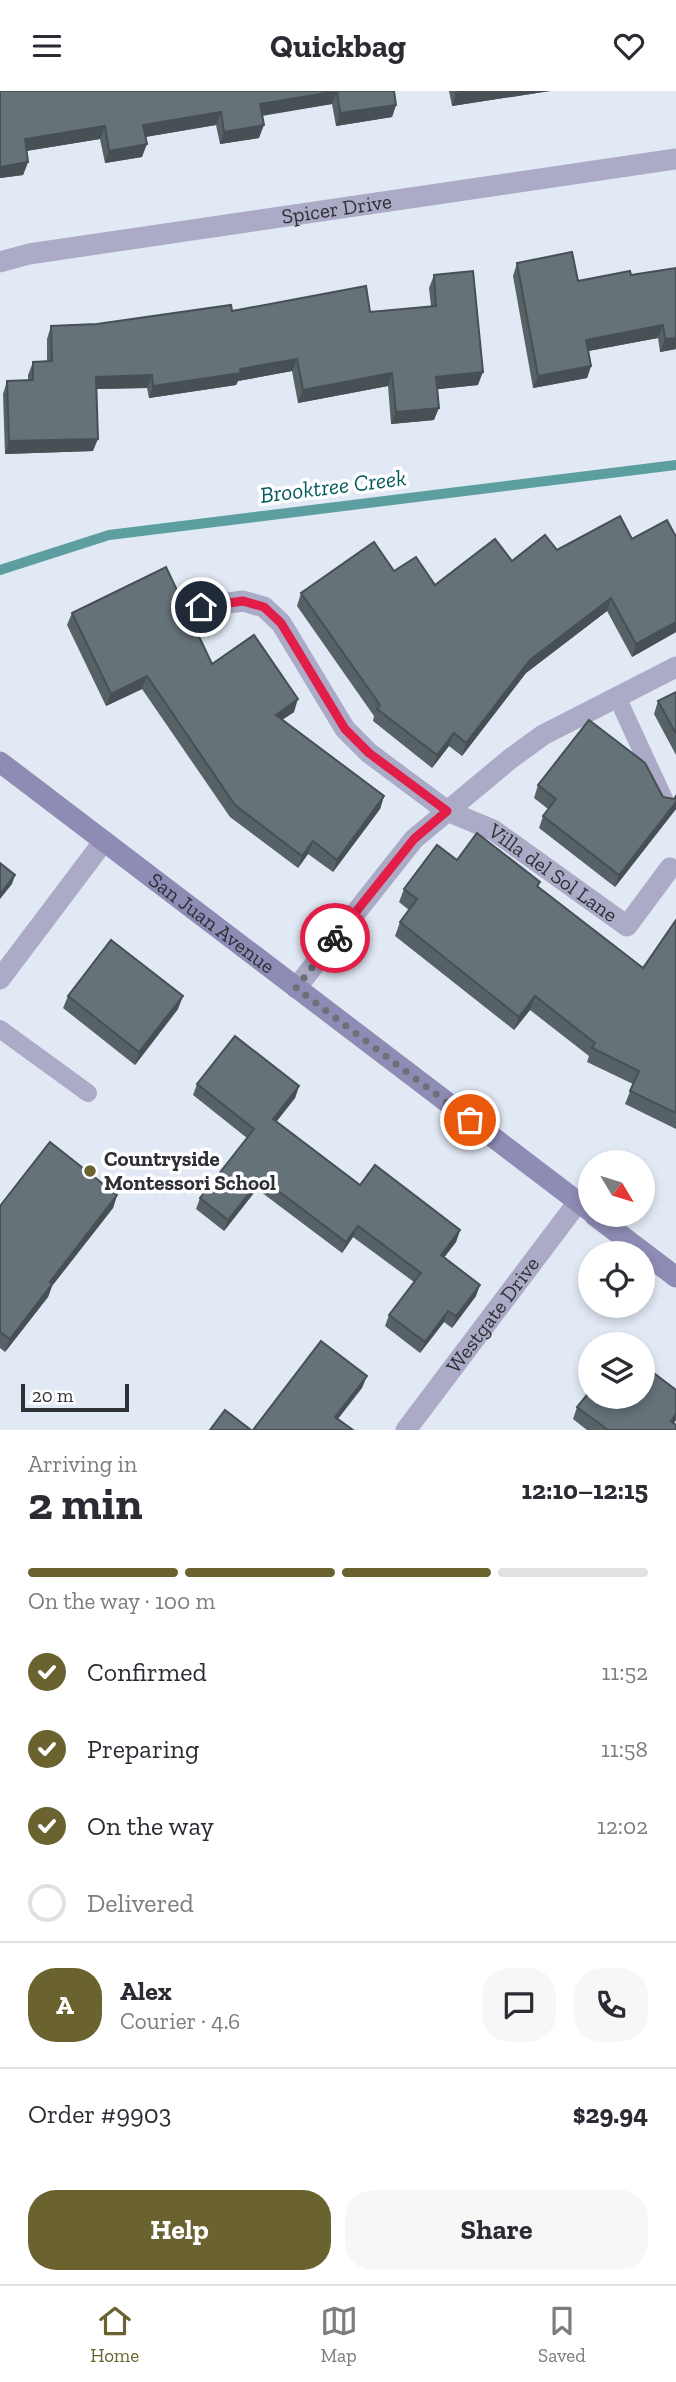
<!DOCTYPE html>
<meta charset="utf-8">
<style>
body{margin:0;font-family:"Zilla Slab",serif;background:#f7f7f7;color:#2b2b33;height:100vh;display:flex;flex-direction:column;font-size:26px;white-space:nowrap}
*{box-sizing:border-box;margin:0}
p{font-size:23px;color:#7c7c81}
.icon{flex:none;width:38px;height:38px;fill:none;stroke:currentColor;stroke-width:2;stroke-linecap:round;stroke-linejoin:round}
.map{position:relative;height:1339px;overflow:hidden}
.panel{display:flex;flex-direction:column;background:#fff;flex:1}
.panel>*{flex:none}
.needle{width:46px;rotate:128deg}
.buttons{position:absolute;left:578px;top:1059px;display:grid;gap:14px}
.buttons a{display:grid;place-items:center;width:77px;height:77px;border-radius:50%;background:#fff;box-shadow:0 4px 10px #0003;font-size:35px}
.scale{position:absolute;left:21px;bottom:18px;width:108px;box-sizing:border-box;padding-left:7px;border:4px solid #2d3035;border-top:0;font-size:19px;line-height:24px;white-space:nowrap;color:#2d3035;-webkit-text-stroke:5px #fff;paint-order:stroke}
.pin{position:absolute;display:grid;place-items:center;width:60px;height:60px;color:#fff;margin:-30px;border:4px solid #fff;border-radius:50%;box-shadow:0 2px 7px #0007}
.courier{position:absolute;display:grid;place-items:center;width:70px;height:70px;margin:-35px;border:5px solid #e11d48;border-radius:50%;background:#fff;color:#222;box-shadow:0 2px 9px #0007}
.headline em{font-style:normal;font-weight:800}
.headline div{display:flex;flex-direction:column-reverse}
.headline{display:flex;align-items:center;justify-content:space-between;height:119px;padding:0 28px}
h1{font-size:46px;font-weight:800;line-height:52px}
.bar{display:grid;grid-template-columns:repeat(4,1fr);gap:10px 7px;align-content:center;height:84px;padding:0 28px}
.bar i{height:9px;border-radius:5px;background:#e1e1e2}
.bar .current{background:#6a6330}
.bar p{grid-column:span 4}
.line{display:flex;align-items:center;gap:18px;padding:0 28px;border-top:2px solid #e1e1e2}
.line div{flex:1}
.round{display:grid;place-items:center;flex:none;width:74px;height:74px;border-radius:28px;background:#f7f7f7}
ol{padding:0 28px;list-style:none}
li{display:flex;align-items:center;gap:21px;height:77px}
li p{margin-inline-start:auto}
li .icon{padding:7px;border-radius:50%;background:#6a6330;color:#fff;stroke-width:4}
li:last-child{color:#7c7c81}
li i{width:38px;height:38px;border:4px solid #e1e1e2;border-radius:50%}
.primary-button{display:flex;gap:14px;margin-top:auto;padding:14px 28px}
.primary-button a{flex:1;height:80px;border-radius:28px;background:#6a6330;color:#fff;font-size:28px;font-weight:800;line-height:80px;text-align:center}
.primary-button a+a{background:#f7f7f7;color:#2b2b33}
header{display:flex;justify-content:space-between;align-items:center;height:91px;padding:0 28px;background:#fff;font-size:32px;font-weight:800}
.menu{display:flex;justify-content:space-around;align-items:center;height:98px;border-top:2px solid #e1e1e2;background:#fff;font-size:19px;color:#7c7c81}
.menu a{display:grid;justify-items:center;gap:4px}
.menu .current{color:#6a6330}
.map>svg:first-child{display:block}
</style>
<header><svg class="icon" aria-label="menu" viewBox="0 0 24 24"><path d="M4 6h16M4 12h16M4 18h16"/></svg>Quickbag<svg class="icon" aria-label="heart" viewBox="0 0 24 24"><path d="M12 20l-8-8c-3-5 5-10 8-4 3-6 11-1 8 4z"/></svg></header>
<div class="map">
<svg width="676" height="1339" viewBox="0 0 676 1339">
<rect width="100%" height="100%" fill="#e1e9f5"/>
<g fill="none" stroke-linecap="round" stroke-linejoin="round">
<!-- stream -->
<polyline stroke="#5d9fa0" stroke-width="10" points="0,479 109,444 676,374"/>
<!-- lane -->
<g stroke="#acabc7" stroke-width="18">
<polyline points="617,606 665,710"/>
<polyline points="0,938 88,1002"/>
</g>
<!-- street -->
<g stroke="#acabc7" stroke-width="21">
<path id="s1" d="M 0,171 L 29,163 L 676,68"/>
<path id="s2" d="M 201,516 L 243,510 L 264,516 L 281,532 L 345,638 L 369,662 L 447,720 L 493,739 L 627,835 L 670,777"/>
<polyline points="0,888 104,750"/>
<polyline points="296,897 414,748 510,668 543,644 676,576"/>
<path id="s3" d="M 406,1339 L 578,1111"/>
</g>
<!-- secondary -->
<g stroke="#8e8cb5" stroke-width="21">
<path id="s4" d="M 0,671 L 590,1120"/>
<polyline points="594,1124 676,1186"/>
</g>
</g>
<!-- wall -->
<g fill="#576267">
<polygon points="0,0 394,0 396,14 392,26 336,35 332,13 262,24 259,47 220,53 216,34 145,46 142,66 105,72 100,48 26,60 28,71 23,84 0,87"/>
<polygon points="449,0 550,0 452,15"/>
<polygon points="517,172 578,190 631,184 676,177 676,258 660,261 658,247 589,260 591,275 587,287 533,297 513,185"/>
<polygon points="434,184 478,294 437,298 434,329 391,333 388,295 298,312 292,280 238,290 236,294 149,307 147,297 97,298 93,360 5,363 3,303 7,290 28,289 28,284 33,271 47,271 47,248 51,235 97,233 232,220 370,221 431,215 429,197"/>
<polygon points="676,446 676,541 632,566 607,520 526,582 462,665 449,655 432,677 373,630 374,625 297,515 301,502 394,480 435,494 512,470 557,459 632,448"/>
<polygon points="72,522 212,573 294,621 282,629 384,705 380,718 333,781 308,763 298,777 230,726 142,598 106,615 67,534"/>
<polygon points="676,601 676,664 654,623 658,610"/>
<polygon points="538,694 674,708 676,705 676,718 615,796 539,737 543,725 548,718 534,707"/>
<polygon points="457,769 540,791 538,796 643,877 676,829 676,1038 625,1013 633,993 587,971 589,965 530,919 514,939 395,845 400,831 409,819 399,811 404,798"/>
<polygon points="68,905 178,918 135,974 63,917"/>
<polygon points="197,993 299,995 295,1007 276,1031 360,1094 460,1139 456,1151 444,1166 476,1205 452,1237 444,1231 420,1262 385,1235 389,1224 414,1191 353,1146 342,1162 257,1098 224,1140 196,1118 200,1107 247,1047 193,1004"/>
<polygon points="117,1104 113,1117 52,1195 48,1206 5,1261 0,1257 0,1115"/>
<polygon points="676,1299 676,1329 674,1332 676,1339 587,1339 573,1328 577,1316"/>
</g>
<!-- shaded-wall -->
<g fill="#475054">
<polygon points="337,0 332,13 256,26 260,13"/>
<polygon points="474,0 550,0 452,15 456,3"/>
<polygon points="396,14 392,26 336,35 340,22"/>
<polygon points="221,21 216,34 139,47 143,34"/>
<polygon points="264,34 259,47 220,53 224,41"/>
<polygon points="105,35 100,48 20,61 25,48"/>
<polygon points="147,53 142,66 105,72 109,60"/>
<polygon points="28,71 23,84 0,87 0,76"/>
<polygon points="663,234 658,247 582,261 586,249"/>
<polygon points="676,247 676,258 660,261 665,248"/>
<polygon points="297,268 292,280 238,290 236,294 149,307 153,295"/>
<polygon points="591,275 587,287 533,297 538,285"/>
<polygon points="483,281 478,294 431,299 436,286"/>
<polygon points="392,282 388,295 298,312 303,299"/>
<polygon points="152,284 147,297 92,298 96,286"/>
<polygon points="439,317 434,329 391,333 396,321"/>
<polygon points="98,348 93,360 5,363 9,350"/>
<polygon points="611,507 607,520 526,582 462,665 466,652 530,569"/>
<polygon points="676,531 676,541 632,566 636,553"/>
<polygon points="147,585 142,598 106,615 111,603"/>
<polygon points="298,608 294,621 271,636 276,624"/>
<polygon points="454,642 449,655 432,677 437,664"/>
<polygon points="384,705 380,718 333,781 337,769"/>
<polygon points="676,711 676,718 615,796 619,784"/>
<polygon points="313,750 308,763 298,777 302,765"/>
<polygon points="15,784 12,793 0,808 0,803"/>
<polygon points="183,905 178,918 135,974 139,961"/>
<polygon points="535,905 530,919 514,939 519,926"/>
<polygon points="299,995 295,1007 269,1040 273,1028"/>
<polygon points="261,1087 257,1098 224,1140 228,1129"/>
<polygon points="117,1104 113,1117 52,1195 48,1206 5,1261 10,1248 50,1191"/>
<polygon points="358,1135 353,1146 342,1162 346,1151"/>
<polygon points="460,1139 456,1151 437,1176 441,1164"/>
<polygon points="480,1194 476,1205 452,1237 456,1225"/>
<polygon points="448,1220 444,1231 420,1262 425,1251"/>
<polygon points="367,1285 362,1297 331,1337 335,1326"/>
<polygon points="676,1323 676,1329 669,1339 671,1330"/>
</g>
<!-- building -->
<g fill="#657278" stroke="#475054" stroke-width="2">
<polygon points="0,0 394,0 396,14 340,22 337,0 260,13 264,34 224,41 221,21 143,34 147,53 109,60 105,35 25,48 28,71 0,76"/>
<polygon points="456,0 474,0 456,3"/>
<polygon points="572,161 578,190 630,180 631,184 676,177 676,247 665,248 663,234 586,249 591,275 538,285 517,172"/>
<polygon points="473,180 483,281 436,286 439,317 396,321 392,282 303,299 297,268 240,278 241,282 153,295 152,284 96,286 98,348 9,350 7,290 33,289 33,271 52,270 51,235 97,233 231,214 232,220 366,195 370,221 436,215 434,184"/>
<polygon points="620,425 632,448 667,429 676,446 676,531 636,553 611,507 530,569 466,652 454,642 437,664 377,618 380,614 301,502 374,451 394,480 416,466 435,494 495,448 512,470 545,444 557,459"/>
<polygon points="166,476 212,573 254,544 298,608 276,624 384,705 337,769 313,750 302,765 235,714 147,585 111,603 72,522"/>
<polygon points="676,601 676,643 658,610"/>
<polygon points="589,629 645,672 663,706 674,708 676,705 676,711 619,784 543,725 556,708 538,694"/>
<polygon points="477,742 540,791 537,795 643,877 676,829 676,1022 630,1000 639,980 592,957 595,952 535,905 519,926 400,831 417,808 404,798 437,754 457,769"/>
<polygon points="0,772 15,784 0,803"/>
<polygon points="111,849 183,905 139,961 68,905"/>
<polygon points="235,945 299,995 273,1028 360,1094 375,1074 460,1139 441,1164 480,1194 456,1225 448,1220 425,1251 389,1224 421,1182 358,1135 346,1151 261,1087 228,1129 200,1107 254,1038 197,993"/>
<polygon points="50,1051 117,1104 50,1191 52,1193 10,1248 0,1241 0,1115"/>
<polygon points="321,1250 367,1285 335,1326 353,1339 253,1339"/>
<polygon points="642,1273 676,1299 676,1323 671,1330 676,1334 676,1339 608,1339 577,1316 590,1300 590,1306 642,1306"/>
<polygon points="225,1319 251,1339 210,1339"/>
</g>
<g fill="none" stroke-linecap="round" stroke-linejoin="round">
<!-- done -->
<polyline stroke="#6c7178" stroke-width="7" stroke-dasharray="0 12.6" points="335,847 296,897 470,1029"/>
<!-- route -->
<polyline stroke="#e11d48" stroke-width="9" points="201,516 243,510 264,516 281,532 345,638 369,662 447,720 414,748 335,847"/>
</g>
<!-- markers -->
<circle fill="#6a6330" stroke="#fff" stroke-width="2.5" cx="90" cy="1080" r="7"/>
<g text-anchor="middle" stroke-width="7" stroke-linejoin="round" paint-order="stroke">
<!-- street labels -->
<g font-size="21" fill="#2d3035" stroke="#fff">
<text dy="7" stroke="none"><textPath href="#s1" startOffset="341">Spicer Drive</textPath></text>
<text dy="7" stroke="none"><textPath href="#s2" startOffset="466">Villa del Sol Lane</textPath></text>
<text dy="7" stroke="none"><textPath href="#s4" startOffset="266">San Juan Avenue</textPath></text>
<text dy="7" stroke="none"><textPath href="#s3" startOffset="144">Westgate Drive</textPath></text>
</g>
<!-- poi labels -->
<g font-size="21" font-weight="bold" fill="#2d3035" stroke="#fff" text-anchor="start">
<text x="104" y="1075">Countryside<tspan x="104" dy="24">Montessori School</tspan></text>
</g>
<!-- water labels -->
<g font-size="23" font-style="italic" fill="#055b5b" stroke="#fff">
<text transform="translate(333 395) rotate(-7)" y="8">Brooktree Creek</text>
</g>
</g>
</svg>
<div class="buttons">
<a><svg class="needle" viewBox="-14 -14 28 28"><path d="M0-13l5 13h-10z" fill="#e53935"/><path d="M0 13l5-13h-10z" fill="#7c7c81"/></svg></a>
<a><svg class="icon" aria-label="locate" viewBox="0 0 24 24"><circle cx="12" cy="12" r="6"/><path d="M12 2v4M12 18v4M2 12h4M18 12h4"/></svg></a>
<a><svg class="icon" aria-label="layers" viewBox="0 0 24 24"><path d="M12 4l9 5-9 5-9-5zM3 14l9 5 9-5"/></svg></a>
</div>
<div class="scale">20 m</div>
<div class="pin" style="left:470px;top:1029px;background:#ea580c"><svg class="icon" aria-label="bag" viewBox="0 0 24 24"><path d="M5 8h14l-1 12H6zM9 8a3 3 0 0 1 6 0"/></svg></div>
<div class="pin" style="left:201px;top:516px;background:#1f2937"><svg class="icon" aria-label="home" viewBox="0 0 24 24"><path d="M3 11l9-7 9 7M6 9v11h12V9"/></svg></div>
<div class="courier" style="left:335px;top:847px"><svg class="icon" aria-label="bike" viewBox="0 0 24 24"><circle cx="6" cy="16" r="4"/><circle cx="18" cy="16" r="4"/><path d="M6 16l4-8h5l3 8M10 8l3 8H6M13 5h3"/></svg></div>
</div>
<section class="panel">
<div class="headline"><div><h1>2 min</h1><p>Arriving in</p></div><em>12:10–12:15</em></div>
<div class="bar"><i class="current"></i><i class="current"></i><i class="current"></i><i></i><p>On the way · 100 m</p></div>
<ol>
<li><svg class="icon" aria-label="check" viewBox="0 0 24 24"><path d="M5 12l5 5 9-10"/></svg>Confirmed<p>11:52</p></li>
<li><svg class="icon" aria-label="check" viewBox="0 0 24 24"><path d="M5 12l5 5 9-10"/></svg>Preparing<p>11:58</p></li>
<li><svg class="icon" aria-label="check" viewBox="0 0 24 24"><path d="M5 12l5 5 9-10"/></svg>On the way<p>12:02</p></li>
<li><i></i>Delivered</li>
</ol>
<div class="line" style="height:126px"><b class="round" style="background:#6a6330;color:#fff">A</b><div><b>Alex</b><p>Courier · 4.6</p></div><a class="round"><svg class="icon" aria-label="chat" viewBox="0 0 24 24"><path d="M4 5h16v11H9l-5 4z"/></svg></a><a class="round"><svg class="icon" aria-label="phone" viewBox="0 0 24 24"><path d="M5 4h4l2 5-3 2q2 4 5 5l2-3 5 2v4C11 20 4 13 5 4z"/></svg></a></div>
<div class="line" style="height:91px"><div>Order #9903</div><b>$29.94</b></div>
<div class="primary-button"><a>Help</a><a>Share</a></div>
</section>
<nav class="menu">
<a class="current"><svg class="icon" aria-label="home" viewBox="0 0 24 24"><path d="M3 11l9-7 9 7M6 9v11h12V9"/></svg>Home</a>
<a><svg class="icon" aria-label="map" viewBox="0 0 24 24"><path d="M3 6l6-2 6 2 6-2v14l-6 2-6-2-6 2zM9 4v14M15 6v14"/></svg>Map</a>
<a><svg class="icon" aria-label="saved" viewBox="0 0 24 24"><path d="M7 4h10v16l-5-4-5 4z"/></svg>Saved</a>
</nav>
